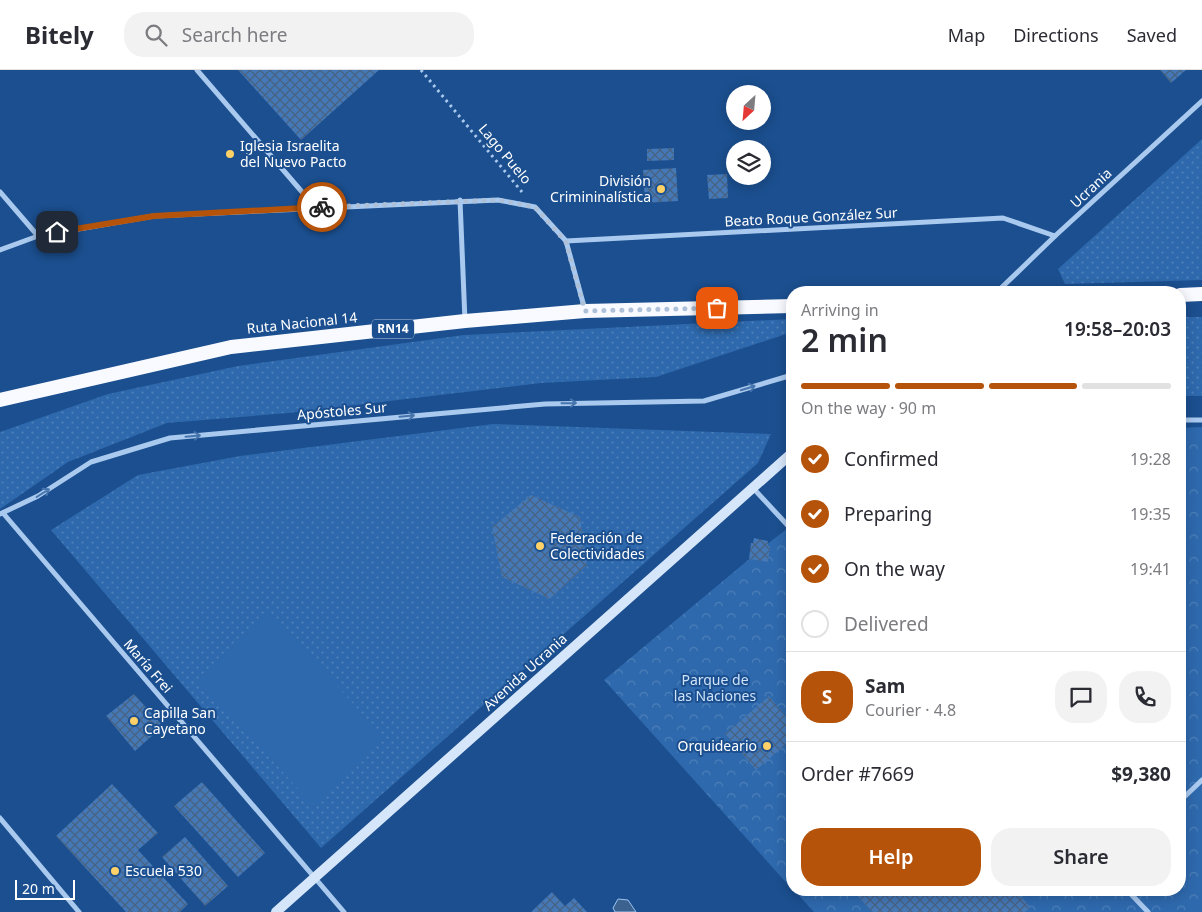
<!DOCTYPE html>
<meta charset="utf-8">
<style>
body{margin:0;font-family:"Noto Sans",sans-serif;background:#f2f2f3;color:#2b2b33;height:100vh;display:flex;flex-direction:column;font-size:19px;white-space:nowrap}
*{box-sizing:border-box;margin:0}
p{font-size:16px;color:#7c7c81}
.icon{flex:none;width:28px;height:28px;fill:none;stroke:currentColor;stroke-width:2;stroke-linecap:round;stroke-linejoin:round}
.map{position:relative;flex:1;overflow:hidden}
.side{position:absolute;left:786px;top:216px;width:400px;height:610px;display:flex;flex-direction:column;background:#fff;border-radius:20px;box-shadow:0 2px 12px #0003}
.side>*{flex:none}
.needle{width:32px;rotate:206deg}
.buttons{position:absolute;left:726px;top:15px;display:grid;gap:10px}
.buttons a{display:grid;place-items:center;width:45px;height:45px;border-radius:50%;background:#fff;box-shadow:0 2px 12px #0003;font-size:25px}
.scale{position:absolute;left:15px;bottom:12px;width:60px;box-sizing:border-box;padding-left:5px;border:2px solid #fff;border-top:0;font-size:14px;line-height:18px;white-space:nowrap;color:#fff;-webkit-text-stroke:4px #1b4f8f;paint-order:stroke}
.pin{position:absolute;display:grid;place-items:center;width:42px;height:42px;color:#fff;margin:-21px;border-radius:10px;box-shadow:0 2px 8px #0006}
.courier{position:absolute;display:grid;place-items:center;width:50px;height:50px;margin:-25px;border:4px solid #b45309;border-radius:50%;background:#fff;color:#222;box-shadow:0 1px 6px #0007}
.head em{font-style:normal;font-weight:600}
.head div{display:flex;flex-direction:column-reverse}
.head{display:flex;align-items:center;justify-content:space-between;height:85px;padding:0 15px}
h1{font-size:32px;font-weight:600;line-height:38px}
.bar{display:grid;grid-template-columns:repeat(4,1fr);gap:8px 5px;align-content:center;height:60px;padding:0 15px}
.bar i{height:6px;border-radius:4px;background:#e1e1e2}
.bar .active{background:#b45309}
.bar p{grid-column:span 4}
.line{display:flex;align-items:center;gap:12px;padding:0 15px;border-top:1px solid #e1e1e2}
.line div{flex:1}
.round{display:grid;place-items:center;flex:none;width:52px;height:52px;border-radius:20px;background:#f2f2f3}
ol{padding:0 15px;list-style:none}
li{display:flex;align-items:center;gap:15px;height:55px}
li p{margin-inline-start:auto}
li .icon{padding:5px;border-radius:50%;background:#b45309;color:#fff;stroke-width:4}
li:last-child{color:#7c7c81}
li i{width:28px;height:28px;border:2px solid #e1e1e2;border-radius:50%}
.cta{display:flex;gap:10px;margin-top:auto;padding:10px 15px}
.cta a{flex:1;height:58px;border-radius:20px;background:#b45309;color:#fff;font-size:20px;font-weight:600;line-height:58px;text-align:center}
.cta a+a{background:#f2f2f3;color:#2b2b33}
header{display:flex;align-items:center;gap:30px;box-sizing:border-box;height:70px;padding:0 25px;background:#fff;border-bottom:1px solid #e1e1e2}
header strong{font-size:24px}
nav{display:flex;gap:28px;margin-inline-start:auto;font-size:18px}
.search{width:350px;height:45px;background:#f2f2f3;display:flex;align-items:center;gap:12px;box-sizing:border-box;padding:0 18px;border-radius:20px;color:#7c7c81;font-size:19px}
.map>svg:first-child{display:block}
</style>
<header>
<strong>Bitely</strong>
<div class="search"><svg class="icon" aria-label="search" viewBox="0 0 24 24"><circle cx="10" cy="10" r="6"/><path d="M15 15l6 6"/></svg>Search here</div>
<nav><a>Map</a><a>Directions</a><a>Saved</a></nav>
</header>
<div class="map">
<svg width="1202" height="842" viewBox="0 0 1202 842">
<defs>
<pattern id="grass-dots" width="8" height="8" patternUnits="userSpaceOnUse" patternTransform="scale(1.25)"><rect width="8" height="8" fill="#2e69ad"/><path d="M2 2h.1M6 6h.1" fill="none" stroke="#4d80b9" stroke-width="1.8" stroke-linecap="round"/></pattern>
<pattern id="forest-crowns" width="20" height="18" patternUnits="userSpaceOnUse" patternTransform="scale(1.25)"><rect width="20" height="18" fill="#2e69ad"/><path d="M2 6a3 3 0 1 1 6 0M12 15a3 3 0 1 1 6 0" fill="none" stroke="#4d80b9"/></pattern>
<pattern id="water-ripples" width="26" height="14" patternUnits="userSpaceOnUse" patternTransform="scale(1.25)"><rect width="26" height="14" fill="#3c6290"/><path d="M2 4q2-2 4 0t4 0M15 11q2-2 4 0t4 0" fill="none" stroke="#597aa1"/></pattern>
<pattern id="building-cross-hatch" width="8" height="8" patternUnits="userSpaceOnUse" patternTransform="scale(1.25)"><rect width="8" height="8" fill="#4478b7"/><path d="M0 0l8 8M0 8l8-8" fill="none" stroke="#486282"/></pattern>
</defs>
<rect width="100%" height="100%" fill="#1b4f8f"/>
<!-- grass -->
<g fill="url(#grass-dots)">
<polygon points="1202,69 1202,210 1065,214 1058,199"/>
<rect x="1180" y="247" width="22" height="79"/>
<polygon points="792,249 792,262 656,307 541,313 288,343 167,353 68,392 0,439 0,362 108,324 238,296 464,265"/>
<polygon points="493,354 771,364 758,393 321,778 51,460 138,405 240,386"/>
</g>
<!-- forest -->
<g fill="url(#forest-crowns)">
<polygon points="1202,357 1202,842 814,842 794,820 1180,820 1180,358"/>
<polygon points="792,455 792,819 604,610 766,475"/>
</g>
<!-- pitch -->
<polygon fill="#2e69ad" points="271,543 384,668 312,734 198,609"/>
<!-- water -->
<polygon fill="url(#water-ripples)" stroke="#9cc4f0" points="618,829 628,830 636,842 615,842 613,838"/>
<!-- building -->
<g fill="url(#building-cross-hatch)">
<polygon points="238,0 379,0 301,70"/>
<polygon points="1160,0 1186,0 1171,13"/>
<polygon points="674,78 674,90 647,91 647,79"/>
<polygon points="676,98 678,131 645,133 643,100"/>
<polygon points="727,104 728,128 709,129 707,105"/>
<polygon points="531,425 580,447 587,495 550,529 502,507 492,457"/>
<polygon points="754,468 768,471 768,476 770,476 768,492 749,489 751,473 753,473"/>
<polygon points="134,624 163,656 135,681 106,646"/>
<polygon points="769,626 792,654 792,669 756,700 725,664"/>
<polygon points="202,712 265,783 238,807 174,736"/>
<polygon points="112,714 158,763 138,780 188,834 180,842 126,842 56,766"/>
<polygon points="185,767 228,816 205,836 162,787"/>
<polygon points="852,820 1005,820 1006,821 1016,820 1030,837 1025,842 872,842"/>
<polygon points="552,822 565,836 574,828 587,842 531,842"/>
</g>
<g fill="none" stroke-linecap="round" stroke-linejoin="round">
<!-- path -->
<polyline stroke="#a9c9ee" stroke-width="3" stroke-dasharray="2.5 4" stroke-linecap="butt" points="421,0 522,122"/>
<!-- minor -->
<g stroke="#a9c9ee" stroke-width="5">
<polyline points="197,0 315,137"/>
<polyline points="0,122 38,166"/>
<polyline points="460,130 465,251"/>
<polyline points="566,171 1003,148 1055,166"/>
<polyline points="0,180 38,166 154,146 498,130 535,137 566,171 585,240"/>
<polyline points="997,222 1055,166 1202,31"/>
<polyline points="1180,350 1202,350"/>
<polyline points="753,418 792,460"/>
<polyline points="3,443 344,842"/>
<polyline points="0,444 38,426 91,392 170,368 545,334 704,331 792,305"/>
<polyline points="1180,731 1202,710"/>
<polyline points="0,748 79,842"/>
<polyline points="1127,820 1148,842"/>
</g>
<!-- secondary -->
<polyline stroke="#d6e6fa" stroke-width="10" points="276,842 792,383"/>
<!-- trunk -->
<g stroke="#f8faff" stroke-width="14">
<polyline points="1180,225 1202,224"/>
<polyline points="0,330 231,277 465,251 585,241 792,236"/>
</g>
</g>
<!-- one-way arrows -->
<defs><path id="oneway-shaft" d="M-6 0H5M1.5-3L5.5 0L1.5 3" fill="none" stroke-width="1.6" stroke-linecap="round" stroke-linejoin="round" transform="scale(1.25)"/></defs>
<g stroke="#4674ac">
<use href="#oneway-shaft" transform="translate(748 318) rotate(-17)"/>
<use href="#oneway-shaft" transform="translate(569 333) rotate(-1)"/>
<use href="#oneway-shaft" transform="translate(407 346) rotate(-5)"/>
<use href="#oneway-shaft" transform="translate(193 366) rotate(-5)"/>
<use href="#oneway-shaft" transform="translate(43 423) rotate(-32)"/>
</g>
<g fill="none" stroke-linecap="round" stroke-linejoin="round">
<!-- done -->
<polyline stroke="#afc1d8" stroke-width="5" stroke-dasharray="0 9" points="322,137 498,130 535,137 566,172 585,241 717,238"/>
<!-- route -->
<polyline stroke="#b45309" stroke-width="6" points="57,162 154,146 322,137"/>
</g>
<!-- markers -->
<g fill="#ffd166" stroke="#1b4f8f" stroke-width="2">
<circle cx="230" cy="84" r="5"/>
<circle cx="661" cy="119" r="5"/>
<circle cx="540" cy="476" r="5"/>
<circle cx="134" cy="651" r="5"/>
<circle cx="767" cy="676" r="5"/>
<circle cx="115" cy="801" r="5"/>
</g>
<g text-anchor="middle" stroke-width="4" stroke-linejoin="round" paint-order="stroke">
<!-- shield labels -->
<rect fill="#1b4f8f" stroke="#bbcadd" stroke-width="1" x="372" y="249.5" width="42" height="19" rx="4"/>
<g font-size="12" font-weight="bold" fill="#fff">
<text x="393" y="263">RN14</text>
</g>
<!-- poi labels -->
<g font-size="14" fill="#fff" stroke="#1b4f8f" text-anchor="start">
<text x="240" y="81">Iglesia Israelita<tspan x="240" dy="16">del Nuevo Pacto</tspan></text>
<text x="651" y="116" text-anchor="end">División<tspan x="651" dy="16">Crimininalística</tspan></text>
<text x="550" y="473">Federación de<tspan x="550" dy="16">Colectividades</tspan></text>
<text x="144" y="648">Capilla San<tspan x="144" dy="16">Cayetano</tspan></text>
<text x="757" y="681" text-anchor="end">Orquideario</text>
<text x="125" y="806">Escuela 530</text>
</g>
<!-- street labels -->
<g font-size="14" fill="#fff" stroke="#1b4f8f">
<text transform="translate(505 84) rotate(50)" y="5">Lago Puelo</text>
<text transform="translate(1091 118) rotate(-43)" y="5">Ucrania</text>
<text transform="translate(811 147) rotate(-3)" y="5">Beato Roque González Sur</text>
<text transform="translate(302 253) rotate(-6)" y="5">Ruta Nacional 14</text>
<text transform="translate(342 341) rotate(-5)" y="5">Apóstoles Sur</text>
<text transform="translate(148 596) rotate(49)" y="5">María Frei</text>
<text transform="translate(525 602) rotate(-42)" y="5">Avenida Ucrania</text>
</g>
<!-- park labels -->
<g font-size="14" fill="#cfe3fa" stroke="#1b4f8f">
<text x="715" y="615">Parque de<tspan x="715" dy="16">las Naciones</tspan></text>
</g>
</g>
</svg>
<div class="buttons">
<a><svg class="needle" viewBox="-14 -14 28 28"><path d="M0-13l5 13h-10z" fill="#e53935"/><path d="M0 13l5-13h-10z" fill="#7c7c81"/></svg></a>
<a><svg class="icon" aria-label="layers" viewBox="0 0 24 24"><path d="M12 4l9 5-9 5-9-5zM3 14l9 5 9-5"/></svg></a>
</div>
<div class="scale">20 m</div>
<div class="pin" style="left:717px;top:238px;background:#ea580c"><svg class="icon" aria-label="bag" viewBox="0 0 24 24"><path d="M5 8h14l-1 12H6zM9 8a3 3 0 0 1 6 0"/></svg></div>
<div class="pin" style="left:57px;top:162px;background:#1f2937"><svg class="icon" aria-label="home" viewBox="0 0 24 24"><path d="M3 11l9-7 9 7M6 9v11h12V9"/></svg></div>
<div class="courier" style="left:322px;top:137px"><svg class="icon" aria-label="bike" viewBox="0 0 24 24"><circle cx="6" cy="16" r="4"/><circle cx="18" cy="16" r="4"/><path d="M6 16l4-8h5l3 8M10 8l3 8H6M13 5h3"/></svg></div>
<section class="side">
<div class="head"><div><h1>2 min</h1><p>Arriving in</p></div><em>19:58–20:03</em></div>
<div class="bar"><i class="active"></i><i class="active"></i><i class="active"></i><i></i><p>On the way · 90 m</p></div>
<ol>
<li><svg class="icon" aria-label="check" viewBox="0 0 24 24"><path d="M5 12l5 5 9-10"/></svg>Confirmed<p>19:28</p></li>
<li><svg class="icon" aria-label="check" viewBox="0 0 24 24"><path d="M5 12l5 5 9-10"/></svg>Preparing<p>19:35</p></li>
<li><svg class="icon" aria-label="check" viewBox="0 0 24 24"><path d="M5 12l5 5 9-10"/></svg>On the way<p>19:41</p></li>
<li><i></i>Delivered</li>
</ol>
<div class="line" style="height:90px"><b class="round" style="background:#b45309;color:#fff">S</b><div><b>Sam</b><p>Courier · 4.8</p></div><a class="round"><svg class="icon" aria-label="chat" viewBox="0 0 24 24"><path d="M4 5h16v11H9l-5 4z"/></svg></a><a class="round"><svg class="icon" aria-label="phone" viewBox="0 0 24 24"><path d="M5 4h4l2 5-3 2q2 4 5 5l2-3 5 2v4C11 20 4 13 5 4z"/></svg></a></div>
<div class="line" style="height:65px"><div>Order #7669</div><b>$9,380</b></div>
<div class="cta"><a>Help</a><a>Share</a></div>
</section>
</div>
